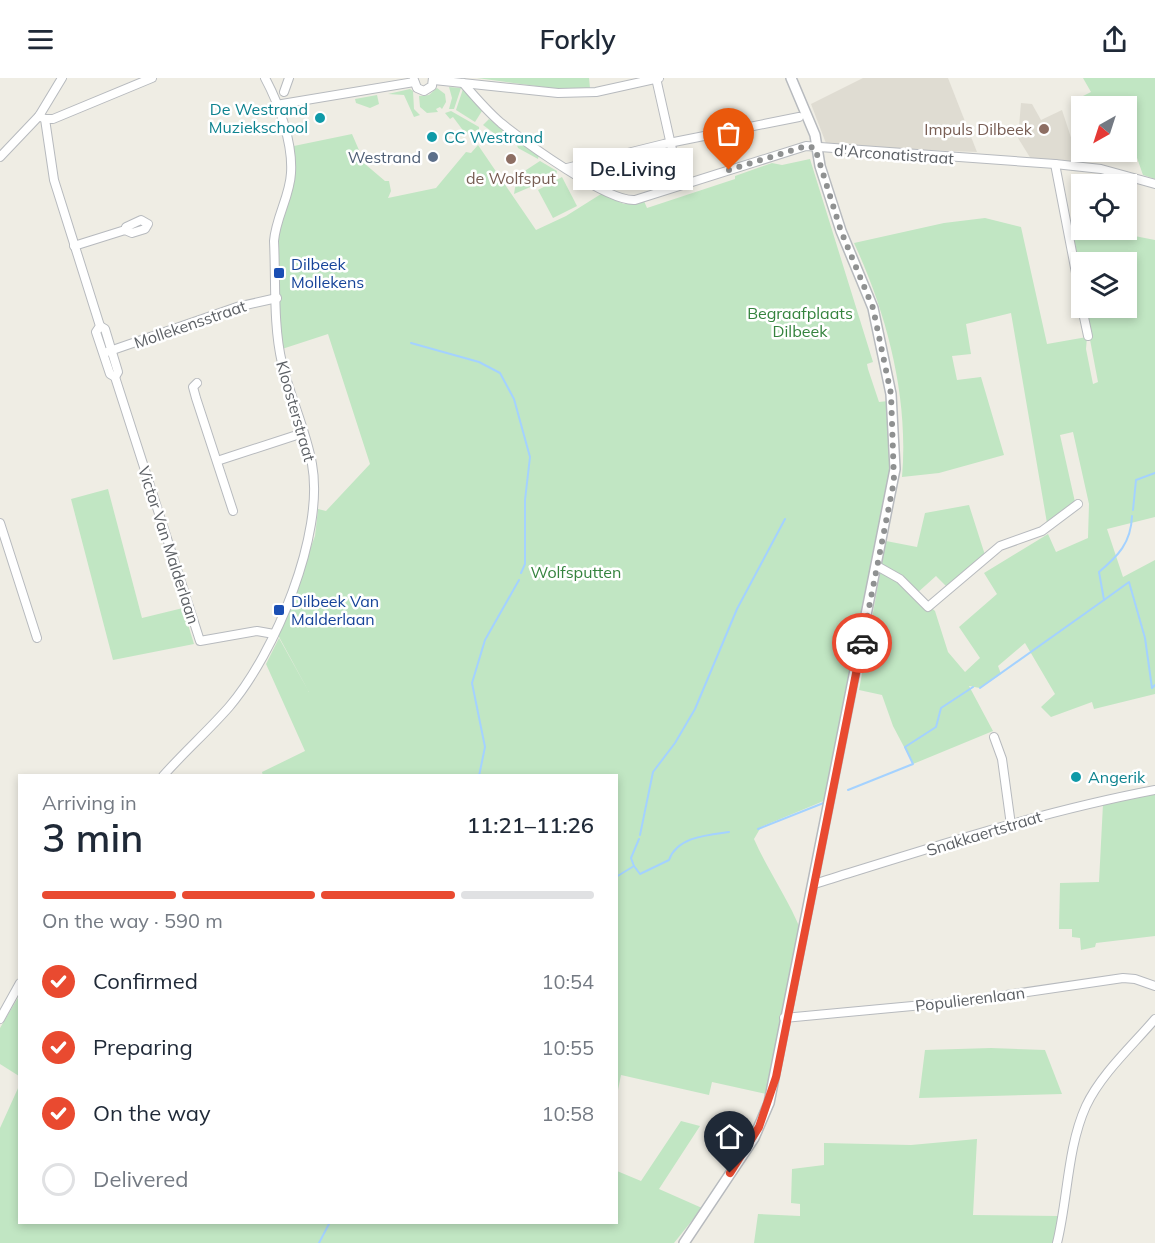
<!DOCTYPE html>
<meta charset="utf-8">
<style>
body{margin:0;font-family:Mulish,sans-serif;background:#f2f2f3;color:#1f2937;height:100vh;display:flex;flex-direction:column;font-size:22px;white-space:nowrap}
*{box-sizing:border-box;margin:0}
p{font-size:20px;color:#747a83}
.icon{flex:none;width:33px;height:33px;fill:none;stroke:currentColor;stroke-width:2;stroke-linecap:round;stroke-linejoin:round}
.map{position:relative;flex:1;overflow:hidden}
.side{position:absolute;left:18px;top:696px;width:600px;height:450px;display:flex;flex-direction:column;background:#fff;border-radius:0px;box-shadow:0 3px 9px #0003}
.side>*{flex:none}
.needle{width:39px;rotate:219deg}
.controls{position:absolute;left:1071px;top:18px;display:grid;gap:12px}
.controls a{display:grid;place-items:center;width:66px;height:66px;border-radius:0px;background:#fff;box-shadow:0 3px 9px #0003;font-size:30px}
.pin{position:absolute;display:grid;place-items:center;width:51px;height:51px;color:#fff;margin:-62px -26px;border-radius:50% 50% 50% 0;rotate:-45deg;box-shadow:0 0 6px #0007}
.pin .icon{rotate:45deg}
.courier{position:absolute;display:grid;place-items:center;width:60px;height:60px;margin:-30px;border:4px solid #e94a30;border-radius:50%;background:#fff;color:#222;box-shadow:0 2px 8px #0007}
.bubble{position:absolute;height:42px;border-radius:0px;background:#fff;box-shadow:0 3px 9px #0003;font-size:20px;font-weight:600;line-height:42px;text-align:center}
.overview em{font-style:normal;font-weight:600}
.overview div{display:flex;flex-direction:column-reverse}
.overview{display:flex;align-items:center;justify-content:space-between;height:102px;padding:0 24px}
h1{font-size:39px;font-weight:600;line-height:45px}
.bar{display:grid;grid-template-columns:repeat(4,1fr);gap:9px 6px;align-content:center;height:72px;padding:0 24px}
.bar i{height:8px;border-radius:4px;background:#e0e1e3}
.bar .on{background:#e94a30}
.bar p{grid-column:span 4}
ol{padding:0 24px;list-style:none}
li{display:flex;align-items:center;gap:18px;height:66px}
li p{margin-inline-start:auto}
li .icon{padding:6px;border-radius:50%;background:#e94a30;color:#fff;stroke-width:4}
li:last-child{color:#747a83}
li i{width:33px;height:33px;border:3px solid #e0e1e3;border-radius:50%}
header{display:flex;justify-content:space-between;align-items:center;height:78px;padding:0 24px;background:#fff;font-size:27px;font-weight:600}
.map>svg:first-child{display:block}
</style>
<header><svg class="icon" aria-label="menu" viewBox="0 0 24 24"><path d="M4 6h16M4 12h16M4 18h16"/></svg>Forkly<svg class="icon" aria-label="share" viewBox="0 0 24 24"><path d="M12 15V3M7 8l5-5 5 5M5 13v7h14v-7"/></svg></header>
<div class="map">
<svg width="1155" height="1165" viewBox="0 0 1155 1165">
<rect width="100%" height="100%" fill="#efede4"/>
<!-- education -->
<g fill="#dfdcd2">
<polygon points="863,0 948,0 977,74 827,68 811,26"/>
<polygon points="1021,25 1032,26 1041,42 1062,32 1079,84 1031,81 1018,60"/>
</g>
<!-- green -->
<g fill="#c1e6c3">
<polygon points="477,0 589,0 590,10 551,10"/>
<polygon points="1083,0 1155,0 1155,101 1143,97 1129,57 1127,58 1126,28 1082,28 1081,39 1073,23 1091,14"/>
<polygon points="449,9 461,10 454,31 449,31 452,20"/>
<polygon points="437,10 445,16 446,24 442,31 440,29 436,31 438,34 427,35 420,29 419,18 429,17"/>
<polygon points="410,11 413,13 414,31 420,37 414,39 404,17 388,16"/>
<polygon points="463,11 482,33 475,44 456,32"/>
<polygon points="377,17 379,26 370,30 356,25 355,21"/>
<polygon points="451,33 479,49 479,52 465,55 453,39 450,41 445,35"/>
<polygon points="489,41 503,52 499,59 483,47"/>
<path d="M 352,56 L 365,86 L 385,103 L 389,103 L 391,113 L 388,120 L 436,110 L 466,74 L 471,75 L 478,67 L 536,152 L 566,138 L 601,116 L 624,126 L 644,123 L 647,130 L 735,101 L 735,98 L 772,85 L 782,87 L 810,81 L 873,284 L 867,286 L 868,291 L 879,324 L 888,323 L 893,381 L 826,722 L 761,749 L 754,761 C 768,793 788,820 801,853 L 766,1016 L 712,1004 L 709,1017 L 621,997 L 617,1017 L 616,698 L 263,698 L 262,694 L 305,673 L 266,586 L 279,560 L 309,614 L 278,557 L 315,458 L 318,431 L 326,433 L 370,386 L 328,256 L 279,272 L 274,163 L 287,114 L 289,69 Z"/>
<polygon points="518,63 539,77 538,81 518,70 516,65"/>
<polygon points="540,83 557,93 556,98 514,116 517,98"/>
<polygon points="562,99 577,128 553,140 538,112"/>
<path d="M 985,140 L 1021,149 L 1047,266 L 1087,259 L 1086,271 L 1093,306 L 1098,304 L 1084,230 L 1126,230 L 1126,184 L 1082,184 L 1081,215 L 1068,144 L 1081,147 L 1082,152 L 1104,152 L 1155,162 L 1155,439 L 1107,451 L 1123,499 L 1155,482 L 1155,616 L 1094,631 L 1092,624 L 1051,639 L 1041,629 L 1055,616 L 1025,565 L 998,588 L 1001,596 L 980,610 L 969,608 L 993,653 L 913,686 L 893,648 L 882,617 L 859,612 L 886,463 L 917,469 L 925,435 L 969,427 L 985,477 L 966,496 L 946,508 L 936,498 L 916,516 L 935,533 L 948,574 L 965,594 L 980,580 L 959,549 L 997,516 L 984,495 L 1048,456 L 1056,474 L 1088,460 L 1089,426 L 1073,354 L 1060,357 L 1075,424 L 1047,445 L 1011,235 L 966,246 L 971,276 L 952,278 L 957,302 L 981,299 L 1004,377 L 939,395 L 902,399 C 909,320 887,236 854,165 L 944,145 Z"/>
<polygon points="108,411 142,540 183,530 194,566 113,582 71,421"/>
<polygon points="1155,716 1155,858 1096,865 1095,869 1081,872 1080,860 1072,859 1072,851 1059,851 1060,805 1099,804 1103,726"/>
<polygon points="19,918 19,998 0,986 0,950"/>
<polygon points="991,970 1045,972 1062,1016 919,1020 925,972"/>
<polygon points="19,1008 20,1144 616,1144 617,1093 641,1103 681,1043 700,1048 659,1111 702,1130 674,1165 0,1165 0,1050"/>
<polygon points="977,1061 973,1137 1058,1138 1054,1165 754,1165 758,1136 800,1138 800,1126 791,1125 792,1091 824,1087 824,1065 911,1067"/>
</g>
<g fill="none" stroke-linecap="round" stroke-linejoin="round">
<!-- stream -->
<g stroke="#a4d2ff" stroke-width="2">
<polyline points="411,265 479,284 500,295 514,321 530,379 525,422 525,486 521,495"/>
<polyline points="1133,432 1136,402 1155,395"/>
<polyline points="1104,522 1129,504 1145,560 1152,610 1155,607"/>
<path d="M 980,610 L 1104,522 L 1099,494 C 1118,478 1131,465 1132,438"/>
<polyline points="479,698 485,669 472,605 485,562 519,502"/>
<polyline points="848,712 913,686 905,669 936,649 941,630 973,609"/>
<polyline points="758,751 826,724"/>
<polyline points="640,757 653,694 675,665 695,631 737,531 785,441"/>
<polyline points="634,788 631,780 639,761"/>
<path d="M 616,799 L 634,788 L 640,796 L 669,782 C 677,759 707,757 729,754"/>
<polyline points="319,1165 330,1144"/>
</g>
<!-- minor casing -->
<g stroke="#b7babe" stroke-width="10">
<g id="minor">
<polyline points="656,0 680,107"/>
<polyline points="414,2 417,10 424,13 432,8 433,0"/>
<polyline points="434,2 558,15 596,14 659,0"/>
<path d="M 463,5 C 475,19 487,33 501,45 C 525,64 607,124 635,122 L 806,68 L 1055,86 L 1101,91 L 1155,106"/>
<polyline points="284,14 289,0"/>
<polyline points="276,27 414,4"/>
<polyline points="39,38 45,41 54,102 100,248 96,254 110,296 115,299 200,563 257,553 274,556"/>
<polyline points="45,41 53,41 152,0"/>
<polyline points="0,79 39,38 62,0"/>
<polyline points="1055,86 1082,226"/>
<polyline points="567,90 664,66 799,39"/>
<polyline points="74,168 125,152 132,155 145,151 148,146 141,142 126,149 125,152"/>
<polyline points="1082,230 1088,258"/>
<polyline points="100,248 105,251 118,294 115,299"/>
<polyline points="104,275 237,229 277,220"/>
<polyline points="197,305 193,309 196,320 233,433"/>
<polyline points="217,383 303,355"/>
<polyline points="0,445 37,560"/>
<polyline points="877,488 900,501 928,529 1000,468 1042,453 1078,426"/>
<polyline points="994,659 1002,681 1011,747"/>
<path d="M 163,698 C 184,674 208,653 229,629 C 275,575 325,456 312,386 C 306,352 290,319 282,285 C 273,247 276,203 274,163 C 276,139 290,118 291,95 C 293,65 279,26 265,0"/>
<path d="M 814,806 C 927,771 1039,734 1155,712"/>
<polyline points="784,940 966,923 1123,900 1135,901 1155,908"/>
<polyline points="0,941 20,905"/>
<path d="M 1057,1165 C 1068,1121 1067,1070 1086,1028 C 1101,996 1132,968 1155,941"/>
</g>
</g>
<!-- tertiary casing -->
<g stroke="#b7babe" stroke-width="12">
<polyline id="tertiary" points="684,1165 754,1060 769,1025 895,391 891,316 873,230 841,153 820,88 815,57 791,0"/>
</g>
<!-- minor -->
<use href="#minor" stroke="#fff" stroke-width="8"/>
<!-- tertiary -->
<use href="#tertiary" stroke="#fff" stroke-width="9"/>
</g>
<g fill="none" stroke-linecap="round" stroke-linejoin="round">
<!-- done -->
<polyline stroke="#8f9191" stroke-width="6" stroke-dasharray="0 10.8" points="729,92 806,68 815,70 841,153 873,230 891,316 894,403 862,565"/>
<!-- route -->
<polyline stroke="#e94a30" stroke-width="8" points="730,1095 759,1049 776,999 862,565"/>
</g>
<!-- markers -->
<g fill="#0f9aa8" stroke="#fff" stroke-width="2">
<circle cx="320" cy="40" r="6"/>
<circle cx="432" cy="59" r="6"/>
<circle cx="1076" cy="699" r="6"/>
</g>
<g fill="#8d6e63" stroke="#fff" stroke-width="2">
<circle cx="1044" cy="51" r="6"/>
<circle cx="511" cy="81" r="6"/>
</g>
<circle fill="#5c6f8a" stroke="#fff" stroke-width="2" cx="433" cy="79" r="6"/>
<g fill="#1a4fb4" stroke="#fff" stroke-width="2">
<rect x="273" y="189" width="12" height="12" rx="3"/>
<rect x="273" y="526" width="12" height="12" rx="3"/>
</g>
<g text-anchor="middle" stroke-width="5" stroke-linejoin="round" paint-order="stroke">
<!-- culture labels -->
<g font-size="16" fill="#0d838f" stroke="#fff" text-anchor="start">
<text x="308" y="37" text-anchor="end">De Westrand<tspan x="308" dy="18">Muziekschool</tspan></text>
<text x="444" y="65">CC Westrand</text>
<text x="1088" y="705">Angerik</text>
</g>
<!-- education labels -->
<g font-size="16" fill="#785e54" stroke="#fff" text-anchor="end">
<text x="1032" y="57">Impuls Dilbeek</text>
<text x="511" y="106" text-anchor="middle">de Wolfsput</text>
</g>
<!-- street labels -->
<g font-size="16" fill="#5c6065" stroke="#fff">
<text transform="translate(894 76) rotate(4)" y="6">d'Arconatistraat</text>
<text transform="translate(190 246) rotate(-19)" y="6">Mollekensstraat</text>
<text transform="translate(296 333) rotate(74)" y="6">Kloosterstraat</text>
<text transform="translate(169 467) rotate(72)" y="6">Victor Van Malderlaan</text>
<text transform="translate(984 755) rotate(-17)" y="6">Snakkaertstraat</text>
<text transform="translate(970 921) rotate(-7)" y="6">Populierenlaan</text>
</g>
<!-- service labels -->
<g font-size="16" fill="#4e5e75" stroke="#fff" text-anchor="end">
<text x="421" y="85">Westrand</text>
</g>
<!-- transit labels -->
<g font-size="16" fill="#164399" stroke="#fff" text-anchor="start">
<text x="291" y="192">Dilbeek<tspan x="291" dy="18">Mollekens</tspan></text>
<text x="291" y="529">Dilbeek Van<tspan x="291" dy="18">Malderlaan</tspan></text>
</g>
<!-- park labels -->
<g font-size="16" fill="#35833e" stroke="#fff">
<text x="800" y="241">Begraafplaats<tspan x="800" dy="18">Dilbeek</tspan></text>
<text x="576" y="500">Wolfsputten</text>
</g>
</g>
</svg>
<div class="controls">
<a><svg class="needle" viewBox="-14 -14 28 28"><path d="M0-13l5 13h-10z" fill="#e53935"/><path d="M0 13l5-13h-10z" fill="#747a83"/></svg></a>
<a><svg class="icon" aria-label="locate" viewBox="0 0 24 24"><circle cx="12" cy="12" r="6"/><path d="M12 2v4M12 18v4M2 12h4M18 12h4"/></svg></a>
<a><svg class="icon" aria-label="layers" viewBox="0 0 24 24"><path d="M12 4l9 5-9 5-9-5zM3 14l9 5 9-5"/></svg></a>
</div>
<div class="pin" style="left:729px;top:92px;background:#ea580c"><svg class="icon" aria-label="bag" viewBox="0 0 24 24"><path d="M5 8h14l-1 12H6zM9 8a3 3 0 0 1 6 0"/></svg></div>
<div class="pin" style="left:730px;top:1095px;background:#1f2937"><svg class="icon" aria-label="home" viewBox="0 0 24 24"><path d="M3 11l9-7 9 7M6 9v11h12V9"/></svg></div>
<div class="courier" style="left:862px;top:565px"><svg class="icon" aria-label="car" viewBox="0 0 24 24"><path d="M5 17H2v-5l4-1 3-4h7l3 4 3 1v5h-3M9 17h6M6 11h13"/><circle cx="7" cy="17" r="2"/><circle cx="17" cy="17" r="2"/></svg></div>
<div class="bubble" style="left:573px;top:70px;width:120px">De.Living</div>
<section class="side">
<div class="overview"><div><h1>3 min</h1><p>Arriving in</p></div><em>11:21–11:26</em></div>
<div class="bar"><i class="on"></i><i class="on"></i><i class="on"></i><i></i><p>On the way · 590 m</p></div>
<ol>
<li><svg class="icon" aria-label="check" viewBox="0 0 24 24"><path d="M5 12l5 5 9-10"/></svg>Confirmed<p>10:54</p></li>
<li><svg class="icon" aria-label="check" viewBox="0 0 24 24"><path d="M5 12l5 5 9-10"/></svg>Preparing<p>10:55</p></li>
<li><svg class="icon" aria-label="check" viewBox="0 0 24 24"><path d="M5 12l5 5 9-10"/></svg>On the way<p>10:58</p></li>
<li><i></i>Delivered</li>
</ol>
</section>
</div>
